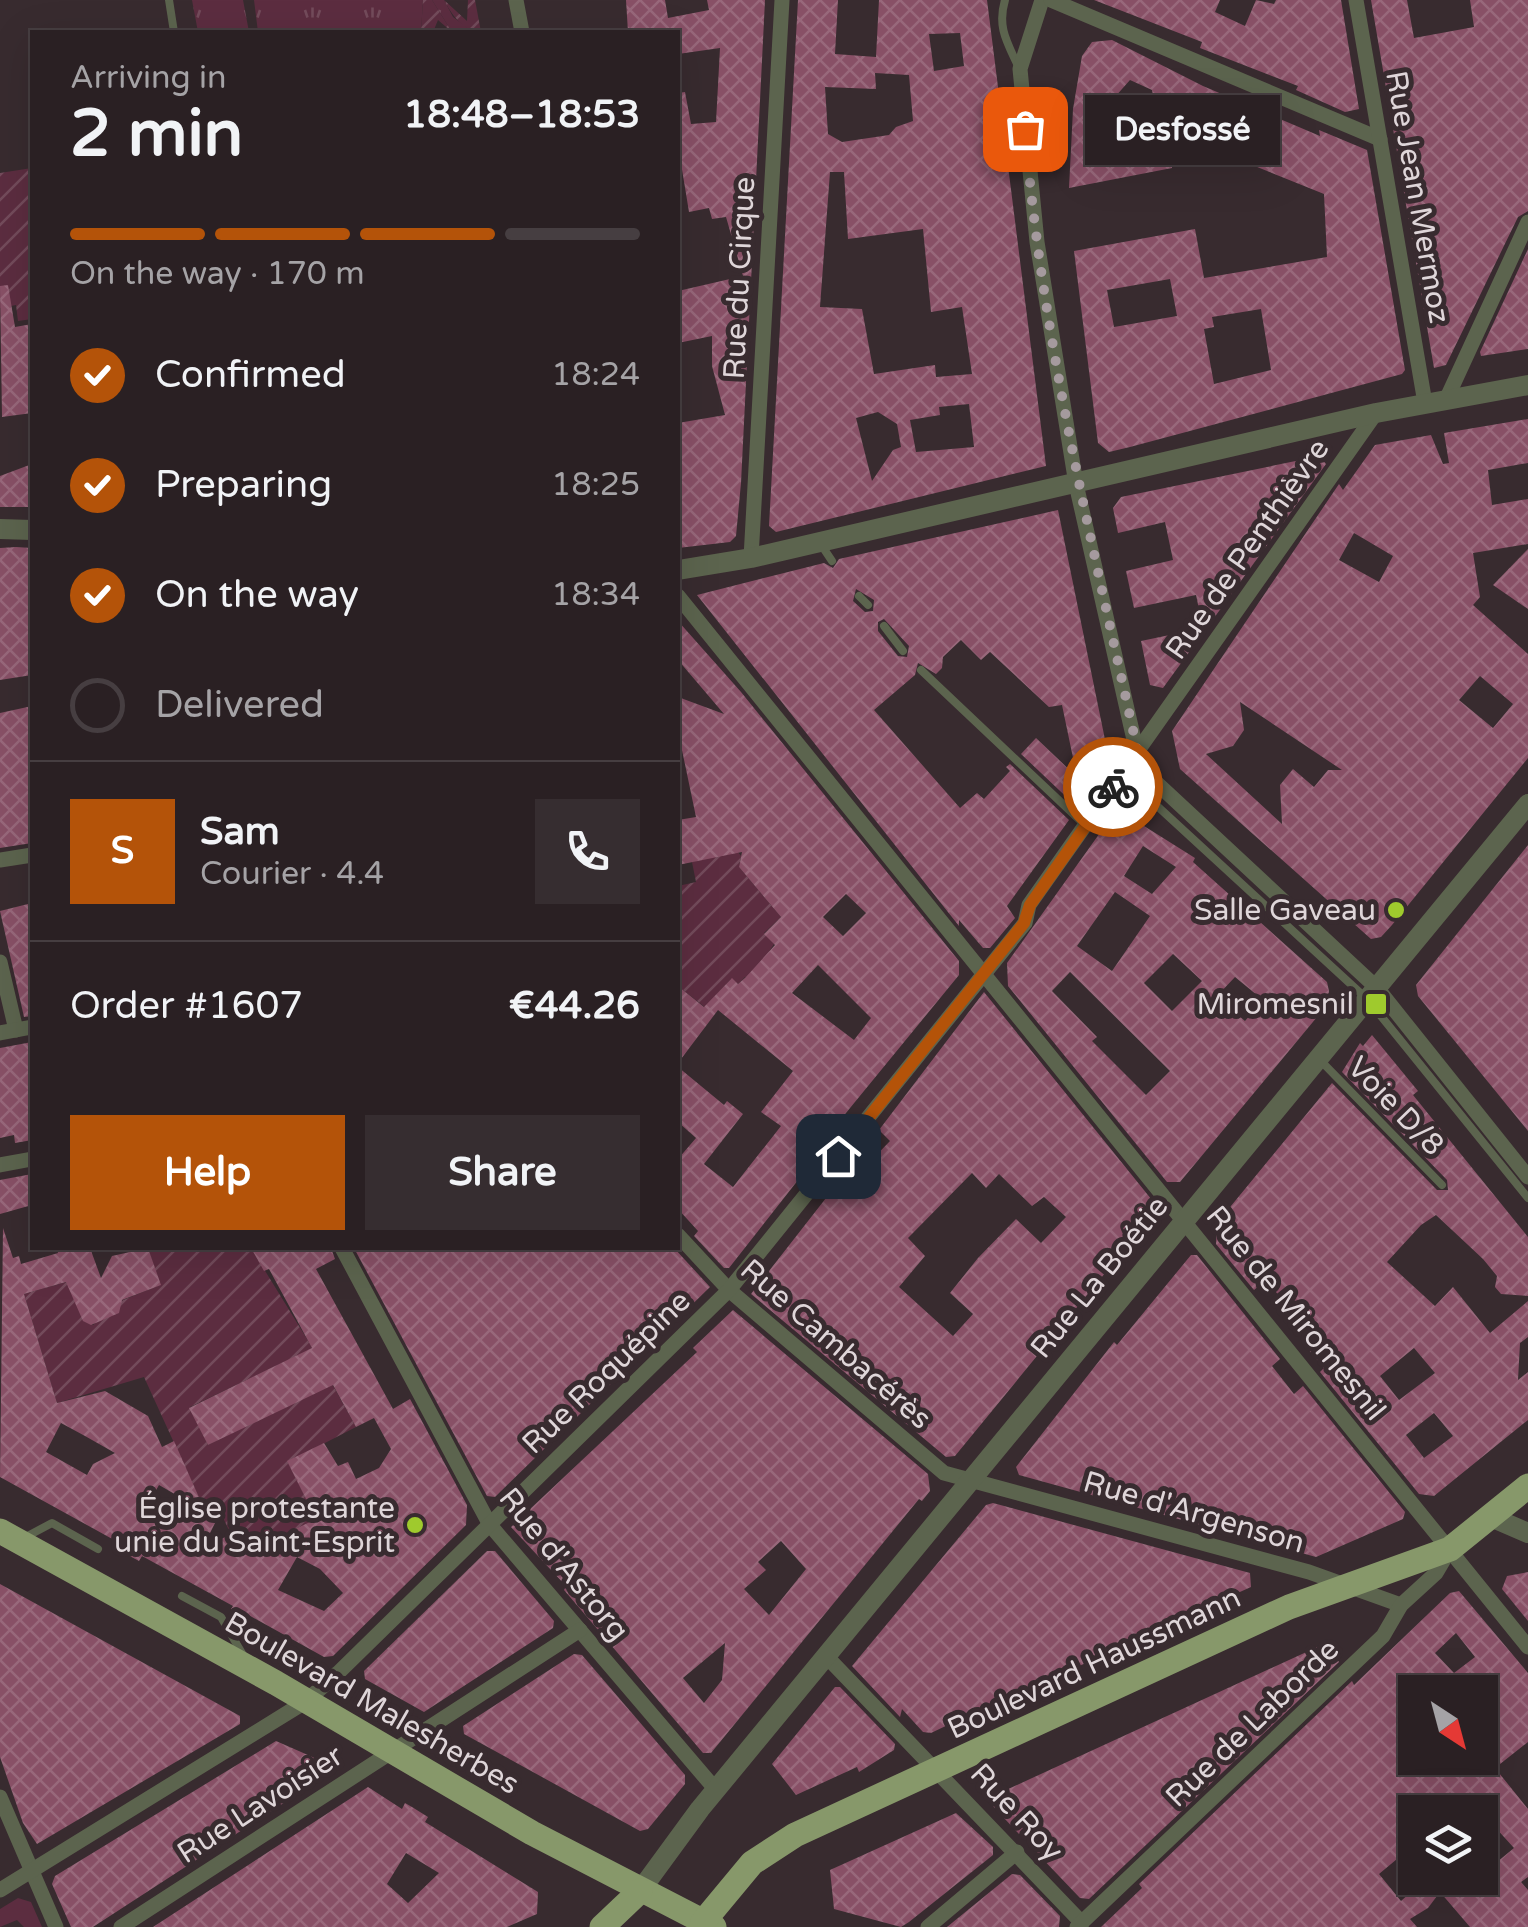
<!DOCTYPE html>
<meta charset="utf-8">
<style>
body{margin:0;font-family:"Varela Round",sans-serif;background:#362d30;color:#f1f3f6;height:100vh;display:flex;flex-direction:column;font-size:38px;white-space:nowrap}
*{box-sizing:border-box;margin:0}
p{font-size:32px;color:#a5a3a6}
.icon{flex:none;width:55px;height:55px;fill:none;stroke:currentColor;stroke-width:2;stroke-linecap:round;stroke-linejoin:round}
.map{position:relative;flex:1;overflow:hidden}
.details{position:absolute;left:30px;top:30px;width:650px;height:1220px;display:flex;flex-direction:column;background:#2a2023;border-radius:0px;box-shadow:0 10px 40px #0002,0 0 0 2px #463e41}
.details>*{flex:none}
.needle{width:65px;rotate:144deg}
.fabs{position:absolute;left:1398px;top:1675px;display:grid;gap:20px}
.fabs a{display:grid;place-items:center;width:100px;height:100px;border-radius:0px;background:#2a2023;box-shadow:0 10px 40px #0002,0 0 0 2px #463e41;font-size:50px}
.pin{position:absolute;display:grid;place-items:center;width:85px;height:85px;color:#fff;margin:-42px;border-radius:20px;box-shadow:0 5px 15px #0006}
.courier{position:absolute;display:grid;place-items:center;width:100px;height:100px;margin:-50px;border:8px solid #b45309;border-radius:50%;background:#fff;color:#222;box-shadow:0 2px 12px #0007}
.bubble{position:absolute;height:70px;border-radius:0px;background:#2a2023;box-shadow:0 10px 40px #0002,0 0 0 2px #463e41;font-size:32px;font-weight:700;line-height:70px;text-align:center}
.head em{font-style:normal;font-weight:700}
.head div{display:flex;flex-direction:column-reverse}
.head{display:flex;align-items:center;justify-content:space-between;height:170px;padding:0 40px}
h1{font-size:65px;font-weight:700;line-height:75px}
.bar{display:grid;grid-template-columns:repeat(4,1fr);gap:15px 10px;align-content:center;height:120px;padding:0 40px}
.bar i{height:12px;border-radius:8px;background:#463e41}
.bar .selected{background:#b45309}
.bar p{grid-column:span 4}
.line{display:flex;align-items:center;gap:25px;padding:0 40px;border-top:2px solid #463e41}
.line div{flex:1}
.round{display:grid;place-items:center;flex:none;width:105px;height:105px;border-radius:0px;background:#362d30}
ol{padding:0 40px;list-style:none}
li{display:flex;align-items:center;gap:30px;height:110px}
li p{margin-inline-start:auto}
li .icon{padding:10px;border-radius:50%;background:#b45309;color:#fff;stroke-width:4}
li:last-child{color:#a5a3a6}
li i{width:55px;height:55px;border:5px solid #463e41;border-radius:50%}
.action{display:flex;gap:20px;margin-top:auto;padding:20px 40px}
.action a{flex:1;height:115px;border-radius:0px;background:#b45309;color:#fff;font-size:40px;font-weight:700;line-height:115px;text-align:center}
.action a+a{background:#362d30;color:#f1f3f6}
.map>svg:first-child{display:block}
</style>
<div class="map">
<svg width="1528" height="1927" viewBox="0 0 1528 1927">
<defs>
<pattern id="grass-tufts" width="24" height="20" patternUnits="userSpaceOnUse" patternTransform="scale(2.5)"><rect width="24" height="20" fill="#5c2d40"/><path d="M3 7l-1-3M5 7V3M7 7l1-3M15 17l-1-3M17 17v-4M19 17l1-3" fill="none" stroke="#734b5b"/></pattern>
<pattern id="garden-furrows" width="10" height="10" patternUnits="userSpaceOnUse" patternTransform="scale(2.5)"><rect width="10" height="10" fill="#5c2d40"/><path d="M-1 1l2-2M0 10L10 0M9 11l2-2" fill="none" stroke="#734b5b"/></pattern>
<pattern id="building-cross-hatch" width="8" height="8" patternUnits="userSpaceOnUse" patternTransform="scale(2.5)"><rect width="8" height="8" fill="#885066"/><path d="M0 0l8 8M0 8l8-8" fill="none" stroke="#98687b"/></pattern>
</defs>
<rect width="100%" height="100%" fill="#382b2f"/>
<!-- grass -->
<g fill="url(#grass-tufts)">
<polygon points="192,0 243,0 249,32 198,32"/>
<polygon points="254,0 423,0 421,32 258,32"/>
<polygon points="432,0 444,0 453,17 473,32 452,32"/>
</g>
<!-- park -->
<polygon fill="#5c2d40" points="18,1898 31,1902 42,1927 24,1927 17,1920 0,1927 0,1909"/>
<!-- garden -->
<g fill="url(#garden-furrows)">
<polygon points="423,0 432,0 452,32 438,20 433,32 421,32"/>
<path d="M 444,0 L 467,21 L 468,0 L 475,0 L 481,32 C 465,33 451,14 444,0 Z"/>
<polygon points="32,168 32,319 18,321 16,305 0,308 0,173"/>
<polygon points="734,847 741,856 739,867 781,917 764,933 774,944 750,981 745,977 738,984 731,979 713,998 711,1012 678,986 678,886 696,882 692,862"/>
<polygon points="148,1248 251,1248 315,1352 301,1354 190,1407 208,1445 331,1382 356,1427 288,1462 316,1519 246,1554 239,1551 214,1499 202,1504 144,1377 57,1403 24,1294 70,1281 83,1320 93,1325 116,1303 160,1285"/>
</g>
<!-- building -->
<g fill="url(#building-cross-hatch)" fill-rule="evenodd">
<polygon points="626,0 665,0 668,18 709,10 707,0 765,0 741,483 736,536 730,542 678,548 678,423 725,415 712,366 712,336 678,343 678,291 743,276 726,217 712,219 709,208 689,212 678,145 678,93 685,92 691,124 716,122 720,48 678,54 678,32 628,32"/>
<path d="M 798,0 L 838,0 L 835,54 L 876,57 L 879,0 L 987,0 L 1046,466 L 776,532 L 769,526 ZM 960,33 L 964,66 L 934,71 L 929,34 ZM 875,73 L 909,75 L 913,121 L 896,127 L 889,135 L 842,142 L 828,134 L 825,87 L 876,89 ZM 830,172 L 844,172 L 848,239 L 923,229 L 931,312 L 962,307 L 972,374 L 936,377 L 935,365 L 874,374 L 862,309 L 820,307 ZM 969,404 L 974,447 L 916,452 L 910,420 L 940,415 L 939,407 ZM 878,412 L 897,424 L 901,447 L 893,450 L 872,481 L 856,418 Z"/>
<polygon points="1094,0 1220,0 1215,12 1245,26 1256,0 1274,4 1276,0 1341,0 1359,109 1345,112 1296,90 1298,86 1200,48 1202,42"/>
<polygon points="1371,0 1407,0 1414,38 1474,27 1470,0 1528,0 1528,211 1518,217 1446,365 1434,368"/>
<path d="M 1112,40 L 1203,86 L 1320,136 L 1319,130 L 1367,150 L 1405,370 L 1402,374 L 1130,447 L 1109,452 L 1098,443 L 1074,251 L 1195,229 L 1204,278 L 1327,257 L 1324,194 L 1203,145 L 1206,138 L 1163,119 L 1172,168 L 1069,188 L 1073,109 L 1082,56 L 1092,42 ZM 1130,80 L 1152,90 L 1155,107 L 1139,121 L 1106,107 ZM 1170,279 L 1177,316 L 1114,327 L 1107,290 ZM 1261,309 L 1271,370 L 1214,384 L 1204,329 L 1214,327 L 1212,317 Z"/>
<polygon points="1528,249 1528,349 1481,356 1480,352"/>
<polygon points="8,285 15,327 32,324 32,413 2,417 0,286"/>
<path d="M 1528,419 L 1528,463 L 1488,470 L 1492,505 L 1528,499 L 1528,544 L 1473,553 L 1480,597 L 1473,605 L 1528,654 L 1528,758 L 1392,925 L 1381,937 L 1371,939 L 1180,769 L 1172,731 L 1339,484 L 1343,490 L 1375,445 L 1431,435 L 1443,464 L 1449,463 L 1444,433 ZM 1354,533 L 1393,556 L 1379,582 L 1339,560 ZM 1480,676 L 1513,704 L 1493,728 L 1459,700 ZM 1240,702 L 1342,770 L 1328,770 L 1314,787 L 1293,769 L 1280,785 L 1282,824 L 1206,754 L 1233,746 L 1244,730 Z"/>
<polygon points="1320,456 1326,464 1163,688 1150,685 1141,641 1203,628 1196,595 1134,608 1126,571 1173,560 1165,522 1118,533 1113,508 1121,497"/>
<polygon points="32,464 32,507 0,507 0,476"/>
<path d="M 1058,510 L 1110,764 L 1078,808 L 1021,754 L 1036,738 L 1077,777 L 1062,705 L 1049,707 L 990,652 L 981,660 L 961,640 L 943,657 L 942,668 L 936,674 L 918,663 L 915,675 L 874,710 L 960,808 L 977,793 L 984,799 L 1010,771 L 1006,767 L 1010,764 L 1069,820 L 1007,906 L 1015,918 L 990,948 L 983,948 L 959,920 L 959,926 L 697,595 L 824,563 L 833,568 L 839,559 ZM 856,589 L 874,600 L 873,611 L 865,612 L 853,601 ZM 884,619 L 909,646 L 907,657 L 898,656 L 878,631 L 878,622 Z"/>
<polygon points="16,547 32,548 32,675 0,680 0,548"/>
<polygon points="1528,549 1528,609 1493,585"/>
<path d="M 678,621 L 741,692 L 959,961 L 959,975 L 832,1130 L 835,1133 L 729,1268 L 724,1268 L 694,1236 L 698,1231 L 678,1209 L 678,1159 L 696,1138 L 678,1122 L 678,1067 L 724,1105 L 727,1101 L 743,1114 L 704,1164 L 733,1187 L 781,1126 L 761,1112 L 793,1071 L 718,1010 L 678,1063 L 678,986 L 704,1007 L 732,978 L 738,984 L 746,977 L 775,945 L 764,934 L 781,917 L 739,867 L 742,852 L 678,865 L 678,820 L 696,817 L 678,731 L 678,697 L 724,714 L 678,660 ZM 846,894 L 866,913 L 843,936 L 823,917 ZM 818,965 L 871,1018 L 854,1040 L 792,993 Z"/>
<polygon points="32,706 32,843 0,848 0,713"/>
<path d="M 1117,809 L 1195,858 L 1193,862 L 1327,982 L 1329,991 L 1327,1005 L 1180,1182 L 1167,1182 L 1008,986 L 1007,963 ZM 1143,846 L 1176,867 L 1152,894 L 1124,876 ZM 1115,892 L 1150,916 L 1112,971 L 1077,946 ZM 1173,954 L 1202,981 L 1172,1011 L 1144,983 ZM 1070,972 L 1170,1071 L 1146,1095 L 1092,1041 L 1097,1037 L 1052,991 ZM 1235,977 L 1263,1000 L 1245,1021 L 1216,997 Z"/>
<polygon points="1528,845 1528,1131 1418,996 1416,985"/>
<polygon points="32,903 32,1016 24,1017 0,911"/>
<path d="M 984,992 L 1156,1205 L 1156,1212 L 1113,1270 L 1110,1267 L 955,1456 L 946,1457 L 751,1294 L 844,1175 L 850,1182 L 864,1179 L 863,1169 L 890,1141 L 879,1130 ZM 972,1173 L 986,1188 L 999,1174 L 1032,1206 L 1044,1197 L 1066,1217 L 1041,1243 L 1016,1219 L 978,1258 L 950,1293 L 973,1314 L 953,1336 L 899,1287 L 925,1256 L 908,1238 Z"/>
<path d="M 1372,1035 L 1418,1091 L 1413,1095 L 1528,1237 L 1528,1296 L 1501,1294 L 1495,1287 L 1497,1276 L 1483,1259 L 1436,1215 L 1421,1225 L 1387,1262 L 1435,1306 L 1453,1287 L 1490,1333 L 1528,1301 L 1528,1337 L 1520,1343 L 1518,1380 L 1528,1372 L 1528,1420 L 1434,1496 L 1419,1494 L 1320,1372 L 1324,1368 L 1303,1343 L 1312,1336 L 1266,1280 L 1254,1290 L 1216,1244 L 1217,1223 L 1332,1083 L 1437,1190 L 1448,1190 L 1447,1180 L 1342,1072 L 1360,1043 L 1363,1046 ZM 1414,1348 L 1435,1373 L 1399,1400 L 1380,1376 ZM 1434,1413 L 1453,1436 L 1424,1458 L 1406,1435 Z"/>
<polygon points="32,1042 32,1140 15,1143 14,1135 0,1138 0,1048"/>
<polygon points="32,1174 32,1205 0,1214 0,1180"/>
<path d="M 3,1228 L 13,1258 L 19,1256 L 21,1264 L 58,1253 L 57,1248 L 90,1248 L 101,1278 L 112,1256 L 148,1248 L 161,1285 L 122,1300 L 119,1313 L 91,1325 L 83,1321 L 66,1282 L 24,1294 L 57,1403 L 105,1391 L 148,1416 L 162,1447 L 174,1441 L 202,1504 L 213,1498 L 220,1513 L 202,1549 L 231,1534 L 242,1556 L 278,1538 L 285,1542 L 291,1531 L 316,1519 L 287,1461 L 324,1443 L 338,1466 L 348,1462 L 356,1479 L 379,1468 L 391,1449 L 374,1418 L 356,1427 L 333,1385 L 208,1445 L 189,1408 L 312,1348 L 269,1269 L 264,1271 L 251,1248 L 331,1248 L 335,1259 L 316,1269 L 393,1409 L 410,1399 L 467,1505 L 466,1525 L 333,1656 L 324,1657 L 245,1613 L 243,1617 L 231,1609 L 233,1606 L 142,1556 L 139,1561 L 122,1552 L 125,1546 L 0,1477 ZM 61,1423 L 85,1436 L 115,1453 L 93,1464 L 87,1475 L 46,1452 ZM 159,1485 L 185,1500 L 171,1526 L 144,1511 ZM 297,1557 L 320,1569 L 343,1593 L 324,1611 L 278,1590 Z"/>
<polygon points="354,1248 674,1248 710,1287 495,1497 487,1496"/>
<polygon points="1191,1255 1197,1255 1280,1359 1272,1366 1294,1394 1303,1386 1405,1512 1403,1519 1316,1557 1019,1475 1016,1467 1114,1342 1117,1345"/>
<path d="M 733,1310 L 928,1474 L 930,1491 L 922,1501 L 919,1499 L 711,1753 L 703,1753 L 564,1590 L 566,1586 L 511,1527 L 697,1352 L 693,1348 ZM 781,1541 L 806,1569 L 769,1615 L 744,1589 L 766,1570 L 758,1562 ZM 725,1643 L 722,1680 L 704,1703 L 683,1678 Z"/>
<polygon points="993,1503 1250,1573 1251,1587 1222,1600 1225,1606 1209,1614 1206,1608 972,1715 975,1721 955,1730 952,1723 931,1733 923,1732 902,1709 900,1717 852,1666 986,1505"/>
<polygon points="487,1551 495,1551 554,1621 553,1628 424,1712 365,1679 364,1671"/>
<polygon points="1528,1572 1528,1621 1502,1589 1507,1576"/>
<polygon points="0,1584 240,1716 240,1724 37,1844 23,1823 0,1757"/>
<path d="M 1459,1591 L 1528,1673 L 1528,1742 L 1495,1768 L 1528,1809 L 1528,1877 L 1521,1882 L 1528,1890 L 1528,1927 L 1470,1927 L 1440,1892 L 1428,1908 L 1410,1919 L 1417,1927 L 1101,1927 L 1142,1888 L 1139,1884 L 1352,1681 L 1354,1685 L 1450,1593 ZM 1456,1633 L 1475,1657 L 1454,1673 L 1435,1653 ZM 1415,1692 L 1480,1692 L 1480,1758 L 1415,1758 ZM 1474,1804 L 1514,1848 L 1491,1867 L 1480,1854 L 1480,1878 L 1427,1878 L 1401,1901 L 1379,1874 L 1403,1854 L 1415,1869 L 1415,1812 L 1463,1812 Z"/>
<polygon points="1326,1643 1339,1662 1089,1899 1080,1898 1037,1853 1044,1847 1028,1827 1019,1834 991,1804 993,1796"/>
<polygon points="574,1654 582,1655 685,1775 685,1784 648,1829 640,1831 464,1734 463,1726"/>
<polygon points="835,1687 840,1687 895,1744 894,1750 859,1772 857,1767 796,1795 772,1764"/>
<polygon points="276,1741 317,1759 319,1755 333,1763 333,1771 93,1927 71,1927 52,1884 55,1876"/>
<path d="M 368,1787 L 402,1809 L 405,1803 L 412,1807 L 428,1817 L 425,1822 L 538,1892 L 537,1914 L 507,1927 L 153,1927 ZM 406,1853 L 439,1873 L 408,1903 L 387,1884 Z"/>
<polygon points="956,1813 993,1847 993,1855 909,1922 901,1927 834,1909 830,1870"/>
<polygon points="1012,1874 1020,1875 1060,1916 1059,1927 947,1927"/>
</g>
<g fill="none" stroke-linecap="round" stroke-linejoin="round">
<!-- service -->
<g stroke="#5c644e" stroke-width="8">
<polyline points="169,0 174,32"/>
<path d="M 1005,0 C 997,27 1007,42 1018,66"/>
<polyline points="820,543 832,561"/>
<polyline points="859,596 868,605"/>
<polyline points="884,626 903,651"/>
<polyline points="921,670 1085,825"/>
<polyline points="1138,767 1143,793 1368,1000 1528,1198"/>
<polyline points="1319,1059 1442,1185"/>
<polyline points="838,1156 858,1175"/>
<polyline points="22,1539 52,1523 98,1549"/>
<polyline points="182,1596 221,1617 243,1655"/>
</g>
<!-- minor -->
<g stroke="#5c644e" stroke-width="15">
<polyline points="516,0 522,32"/>
<polyline points="1042,0 1020,69 1037,242 1076,484 1137,753 1148,775 1377,988 1528,1177"/>
<polyline points="1051,0 1380,139"/>
<polyline points="1356,0 1425,403"/>
<polyline points="1446,400 1528,222"/>
<polyline points="751,558 782,0"/>
<polyline points="678,596 1528,1647"/>
<polyline points="0,860 32,855"/>
<polyline points="0,962 16,1030"/>
<polyline points="0,1033 32,1027"/>
<polyline points="0,1165 32,1159"/>
<polyline points="678,1235 729,1290 944,1473 1309,1572 1401,1605"/>
<polyline points="342,1248 490,1525 716,1790"/>
<polyline points="826,1656 1082,1923"/>
<polyline points="0,1797 56,1927"/>
<polyline points="0,1890 305,1702 338,1673 729,1290 1025,923 1029,905 1376,413"/>
<polyline points="121,1927 580,1630"/>
<polyline points="928,1927 1017,1852"/>
<polyline points="1077,1927 1383,1636 1401,1605 1436,1573 1449,1551"/>
</g>
<!-- tertiary -->
<g stroke="#5c644e" stroke-width="20">
<polyline points="0,529 32,530"/>
<polyline points="678,570 751,558 1376,413 1528,385"/>
<polyline points="1491,1517 1528,1533"/>
<polyline points="640,1891 700,1809 1528,804"/>
</g>
<!-- primary -->
<g stroke="#87986a" stroke-width="25">
<polyline points="0,1531 276,1683 532,1833 714,1927"/>
<polyline points="703,1922 752,1863 795,1835 1289,1607 1450,1549 1528,1486"/>
<polyline points="602,1927 640,1891"/>
</g>
</g>
<g fill="none" stroke-linecap="round" stroke-linejoin="round">
<!-- done -->
<path stroke="#a59a9e" stroke-width="10" stroke-dasharray="0 18" d="M 1025,129 C 1042,341 1093,546 1138,753 L 1113,787"/>
<!-- route -->
<polyline stroke="#b45309" stroke-width="12" points="838,1156 1024,923 1030,905 1113,787"/>
</g>
<!-- markers -->
<g fill="#9fca2d" stroke="#382b2f" stroke-width="4">
<circle cx="1396" cy="910" r="10"/>
<rect x="1364" y="992" width="24" height="24" rx="5"/>
<circle cx="415" cy="1525" r="10"/>
</g>
<g text-anchor="middle" stroke-width="10" stroke-linejoin="round" paint-order="stroke">
<!-- street labels -->
<g font-size="30" fill="#dfd6d9" stroke="#382b2f">
<text transform="translate(1418 197) rotate(80)" y="10">Rue Jean Mermoz</text>
<text transform="translate(739 278) rotate(-87)" y="10">Rue du Cirque</text>
<text transform="translate(1247 549) rotate(-55)" y="10">Rue de Penthièvre</text>
<text transform="translate(1396 1106) rotate(46)" y="10">Voie D/8</text>
<text transform="translate(1099 1277) rotate(-51)" y="10">Rue La Boétie</text>
<text transform="translate(1296 1313) rotate(51)" y="10">Rue de Miromesnil</text>
<text transform="translate(836 1344) rotate(41)" y="10">Rue Cambacérès</text>
<text transform="translate(606 1372) rotate(-44)" y="10">Rue Roquépine</text>
<text transform="translate(1194 1512) rotate(16)" y="10">Rue d'Argenson</text>
<text transform="translate(564 1564) rotate(51)" y="10">Rue d'Astorg</text>
<text transform="translate(1094 1663) rotate(-25)" y="10">Boulevard Haussmann</text>
<text transform="translate(372 1703) rotate(30)" y="10">Boulevard Malesherbes</text>
<text transform="translate(1252 1723) rotate(-44)" y="10">Rue de Laborde</text>
<text transform="translate(260 1804) rotate(-33)" y="10">Rue Lavoisier</text>
<text transform="translate(1017 1812) rotate(47)" y="10">Rue Roy</text>
</g>
<!-- poi labels -->
<g font-size="30" fill="#dfd6d9" stroke="#382b2f" text-anchor="end">
<text x="1376" y="920">Salle Gaveau</text>
<text x="1354" y="1014">Miromesnil</text>
<text x="395" y="1518">Église protestante<tspan x="395" dy="34">unie du Saint-Esprit</tspan></text>
</g>
</g>
</svg>
<div class="fabs">
<a><svg class="needle" viewBox="-14 -14 28 28"><path d="M0-13l5 13h-10z" fill="#e53935"/><path d="M0 13l5-13h-10z" fill="#a5a3a6"/></svg></a>
<a><svg class="icon" aria-label="layers" viewBox="0 0 24 24"><path d="M12 4l9 5-9 5-9-5zM3 14l9 5 9-5"/></svg></a>
</div>
<div class="pin" style="left:1025px;top:129px;background:#ea580c"><svg class="icon" aria-label="bag" viewBox="0 0 24 24"><path d="M5 8h14l-1 12H6zM9 8a3 3 0 0 1 6 0"/></svg></div>
<div class="pin" style="left:838px;top:1156px;background:#1f2937"><svg class="icon" aria-label="home" viewBox="0 0 24 24"><path d="M3 11l9-7 9 7M6 9v11h12V9"/></svg></div>
<div class="courier" style="left:1113px;top:787px"><svg class="icon" aria-label="bike" viewBox="0 0 24 24"><circle cx="6" cy="16" r="4"/><circle cx="18" cy="16" r="4"/><path d="M6 16l4-8h5l3 8M10 8l3 8H6M13 5h3"/></svg></div>
<div class="bubble" style="left:1085px;top:95px;width:195px">Desfossé</div>
<section class="details">
<div class="head"><div><h1>2 min</h1><p>Arriving in</p></div><em>18:48–18:53</em></div>
<div class="bar"><i class="selected"></i><i class="selected"></i><i class="selected"></i><i></i><p>On the way · 170 m</p></div>
<ol>
<li><svg class="icon" aria-label="check" viewBox="0 0 24 24"><path d="M5 12l5 5 9-10"/></svg>Confirmed<p>18:24</p></li>
<li><svg class="icon" aria-label="check" viewBox="0 0 24 24"><path d="M5 12l5 5 9-10"/></svg>Preparing<p>18:25</p></li>
<li><svg class="icon" aria-label="check" viewBox="0 0 24 24"><path d="M5 12l5 5 9-10"/></svg>On the way<p>18:34</p></li>
<li><i></i>Delivered</li>
</ol>
<div class="line" style="height:180px"><b class="round" style="background:#b45309;color:#fff">S</b><div><b>Sam</b><p>Courier · 4.4</p></div><a class="round"><svg class="icon" aria-label="phone" viewBox="0 0 24 24"><path d="M5 4h4l2 5-3 2q2 4 5 5l2-3 5 2v4C11 20 4 13 5 4z"/></svg></a></div>
<div class="line" style="height:130px"><div>Order #1607</div><b>€44.26</b></div>
<div class="action"><a>Help</a><a>Share</a></div>
</section>
</div>
